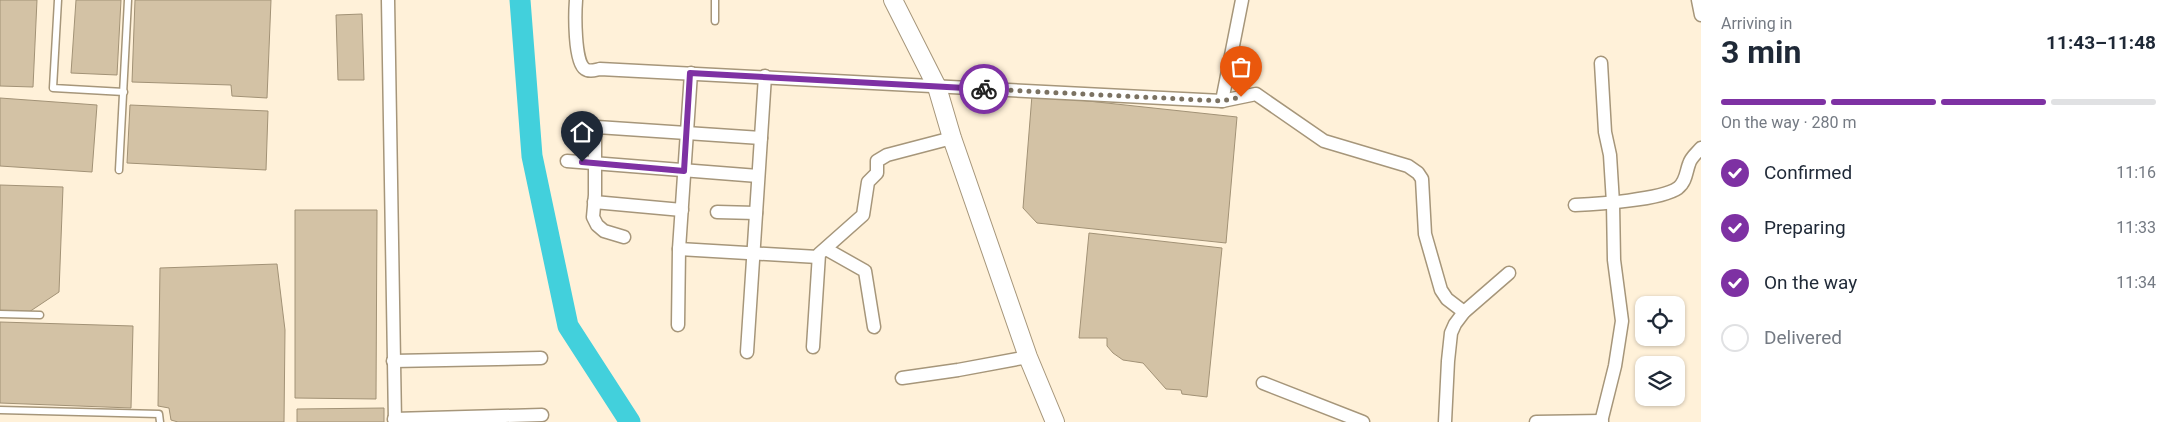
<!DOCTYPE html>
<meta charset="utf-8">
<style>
body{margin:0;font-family:Roboto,sans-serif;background:#f2f2f3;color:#1f2937;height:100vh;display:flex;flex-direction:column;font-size:19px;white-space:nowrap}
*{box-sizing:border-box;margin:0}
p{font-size:16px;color:#747a83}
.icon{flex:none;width:28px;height:28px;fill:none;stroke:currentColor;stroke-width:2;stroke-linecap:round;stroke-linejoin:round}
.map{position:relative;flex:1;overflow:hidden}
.details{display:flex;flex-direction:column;background:#fff;width:475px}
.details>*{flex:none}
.fabs{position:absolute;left:1635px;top:296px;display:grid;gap:10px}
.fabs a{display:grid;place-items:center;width:50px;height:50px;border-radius:10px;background:#fff;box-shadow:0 1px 4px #0004;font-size:25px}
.pin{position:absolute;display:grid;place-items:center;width:42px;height:42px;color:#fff;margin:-51px -21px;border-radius:50% 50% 50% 0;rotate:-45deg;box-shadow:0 0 5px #0007}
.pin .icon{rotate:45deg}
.courier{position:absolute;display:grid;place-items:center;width:50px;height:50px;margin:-25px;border:4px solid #7e31a3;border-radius:50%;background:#fff;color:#222;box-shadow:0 1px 6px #0007}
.head em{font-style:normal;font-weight:700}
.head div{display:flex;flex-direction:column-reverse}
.head{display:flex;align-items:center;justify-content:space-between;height:85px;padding:0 20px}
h1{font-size:32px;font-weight:700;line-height:38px}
.bar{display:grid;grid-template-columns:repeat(4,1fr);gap:8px 5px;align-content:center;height:60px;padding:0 20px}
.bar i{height:6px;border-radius:4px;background:#e0e1e3}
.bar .current{background:#7e31a3}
.bar p{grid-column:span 4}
ol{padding:0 20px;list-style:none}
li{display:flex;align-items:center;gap:15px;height:55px}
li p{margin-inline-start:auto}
li .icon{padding:5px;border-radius:50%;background:#7e31a3;color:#fff;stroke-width:4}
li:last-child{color:#747a83}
li i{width:28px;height:28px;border:2px solid #e0e1e3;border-radius:50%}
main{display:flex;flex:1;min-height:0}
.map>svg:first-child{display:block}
</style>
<main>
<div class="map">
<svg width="1701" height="422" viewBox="0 0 1701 422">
<rect width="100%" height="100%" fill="#fff1d9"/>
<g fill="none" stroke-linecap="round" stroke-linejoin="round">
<!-- river -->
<polyline stroke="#42d0dc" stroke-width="21" points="520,0 532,156 568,326 630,422"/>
</g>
<!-- building -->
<g fill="#d3c2a5" stroke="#a29276">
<polygon points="0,0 37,0 33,87 0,86"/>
<polygon points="76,0 121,0 117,75 71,73"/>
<polygon points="135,0 271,0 267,98 232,96 231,85 132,82"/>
<polygon points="362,14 364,80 338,80 336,15"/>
<polygon points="1032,95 1237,117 1226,243 1037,223 1023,208"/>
<polygon points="0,98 97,105 92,172 0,166"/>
<polygon points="130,105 268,111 266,170 127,163"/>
<polygon points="0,185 63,187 59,292 29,312 0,311"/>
<polygon points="295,210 377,210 376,399 295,398"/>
<polygon points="1089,233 1222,248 1207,397 1182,394 1181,390 1166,389 1143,363 1123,360 1113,353 1107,346 1107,338 1079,338"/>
<polygon points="277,264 285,330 284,422 178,422 171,420 169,408 158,406 160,268"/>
<polygon points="0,322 133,326 131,408 0,403"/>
<polygon points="384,408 384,422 297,422 297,409"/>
</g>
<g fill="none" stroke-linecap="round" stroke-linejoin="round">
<!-- lane casing -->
<g stroke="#a6967a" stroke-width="9">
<g id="lane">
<polyline points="58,0 53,88 124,92"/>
<polyline points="715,0 715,21"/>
<polyline points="119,170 128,0"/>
<polyline points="0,314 40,315"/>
<polyline points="0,410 159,414 160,422"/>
</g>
</g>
<!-- street casing -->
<g stroke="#a6967a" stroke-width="15">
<g id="street">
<polyline points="388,0 395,422"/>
<path d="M 576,0 C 575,13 574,62 585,69 C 589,72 595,70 600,69 L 1222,101 L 1242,0"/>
<polyline points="1698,0 1701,15"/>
<polyline points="1601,63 1605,132 1610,155 1613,203 1614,260 1622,321 1615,366 1601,422"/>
<polyline points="1222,101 1256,94 1324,141 1408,166 1418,173 1422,179 1425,234 1441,290 1447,299 1464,312"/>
<polyline points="567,161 758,176"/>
<polyline points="594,202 682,210"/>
<path d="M 1575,205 C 1597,204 1661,200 1678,188 C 1686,182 1686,172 1689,164 C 1691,157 1697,153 1701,148"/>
<polyline points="717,212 756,213"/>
<polyline points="624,237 604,231 597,225 593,217 595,195 595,131 597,127 761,138"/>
<polyline points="679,249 818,257"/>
<polyline points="826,249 865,271 874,327"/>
<polyline points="678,325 679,249 691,73"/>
<polyline points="813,347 819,254 863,215 868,182 877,173 877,161 887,155 952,138"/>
<polyline points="747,352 765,76"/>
<polyline points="393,361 541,358"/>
<polyline points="902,378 958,370 1028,357"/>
<polyline points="1263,383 1363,422"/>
<polyline points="394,419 542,415"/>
<polyline points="1445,422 1448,361 1451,333 1455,324 1464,312 1509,273"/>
<polyline points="1536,422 1602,421"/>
</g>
</g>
<!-- secondary casing -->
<g stroke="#a6967a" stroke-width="20">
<polyline id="secondary" points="893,0 937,87 952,138 1028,357 1055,422"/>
</g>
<!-- lane -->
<use href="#lane" stroke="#fff" stroke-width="6"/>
<!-- street -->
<use href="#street" stroke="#fff" stroke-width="12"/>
<!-- secondary -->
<use href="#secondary" stroke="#fff" stroke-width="18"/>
</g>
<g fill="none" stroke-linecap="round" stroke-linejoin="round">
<!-- done -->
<polyline stroke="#7b7262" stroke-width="5" stroke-dasharray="0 9" points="984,89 1222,101 1241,97"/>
<!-- route -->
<polyline stroke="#7e31a3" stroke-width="6" points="582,162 684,171 690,73 984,89"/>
</g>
</svg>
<div class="fabs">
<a><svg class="icon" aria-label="locate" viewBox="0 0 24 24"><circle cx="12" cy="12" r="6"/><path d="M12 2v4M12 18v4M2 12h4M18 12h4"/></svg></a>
<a><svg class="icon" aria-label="layers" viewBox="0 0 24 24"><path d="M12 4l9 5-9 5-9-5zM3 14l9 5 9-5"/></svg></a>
</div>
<div class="pin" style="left:1241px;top:97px;background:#ea580c"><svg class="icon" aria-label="bag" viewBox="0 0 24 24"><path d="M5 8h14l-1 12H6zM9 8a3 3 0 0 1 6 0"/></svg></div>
<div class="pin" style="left:582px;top:162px;background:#1f2937"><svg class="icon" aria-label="home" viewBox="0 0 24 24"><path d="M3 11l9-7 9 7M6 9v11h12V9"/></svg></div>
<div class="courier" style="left:984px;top:89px"><svg class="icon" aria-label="bike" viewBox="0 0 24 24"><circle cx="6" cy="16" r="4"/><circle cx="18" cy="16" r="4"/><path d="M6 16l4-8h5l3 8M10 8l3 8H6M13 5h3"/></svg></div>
</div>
<section class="details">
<div class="head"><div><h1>3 min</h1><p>Arriving in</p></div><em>11:43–11:48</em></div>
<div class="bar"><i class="current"></i><i class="current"></i><i class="current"></i><i></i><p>On the way · 280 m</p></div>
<ol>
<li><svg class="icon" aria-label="check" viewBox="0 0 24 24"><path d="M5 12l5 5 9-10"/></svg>Confirmed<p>11:16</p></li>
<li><svg class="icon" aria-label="check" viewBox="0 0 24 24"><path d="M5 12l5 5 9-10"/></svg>Preparing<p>11:33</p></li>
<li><svg class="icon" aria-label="check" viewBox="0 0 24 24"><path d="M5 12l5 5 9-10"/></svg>On the way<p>11:34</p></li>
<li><i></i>Delivered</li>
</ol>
</section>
</main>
